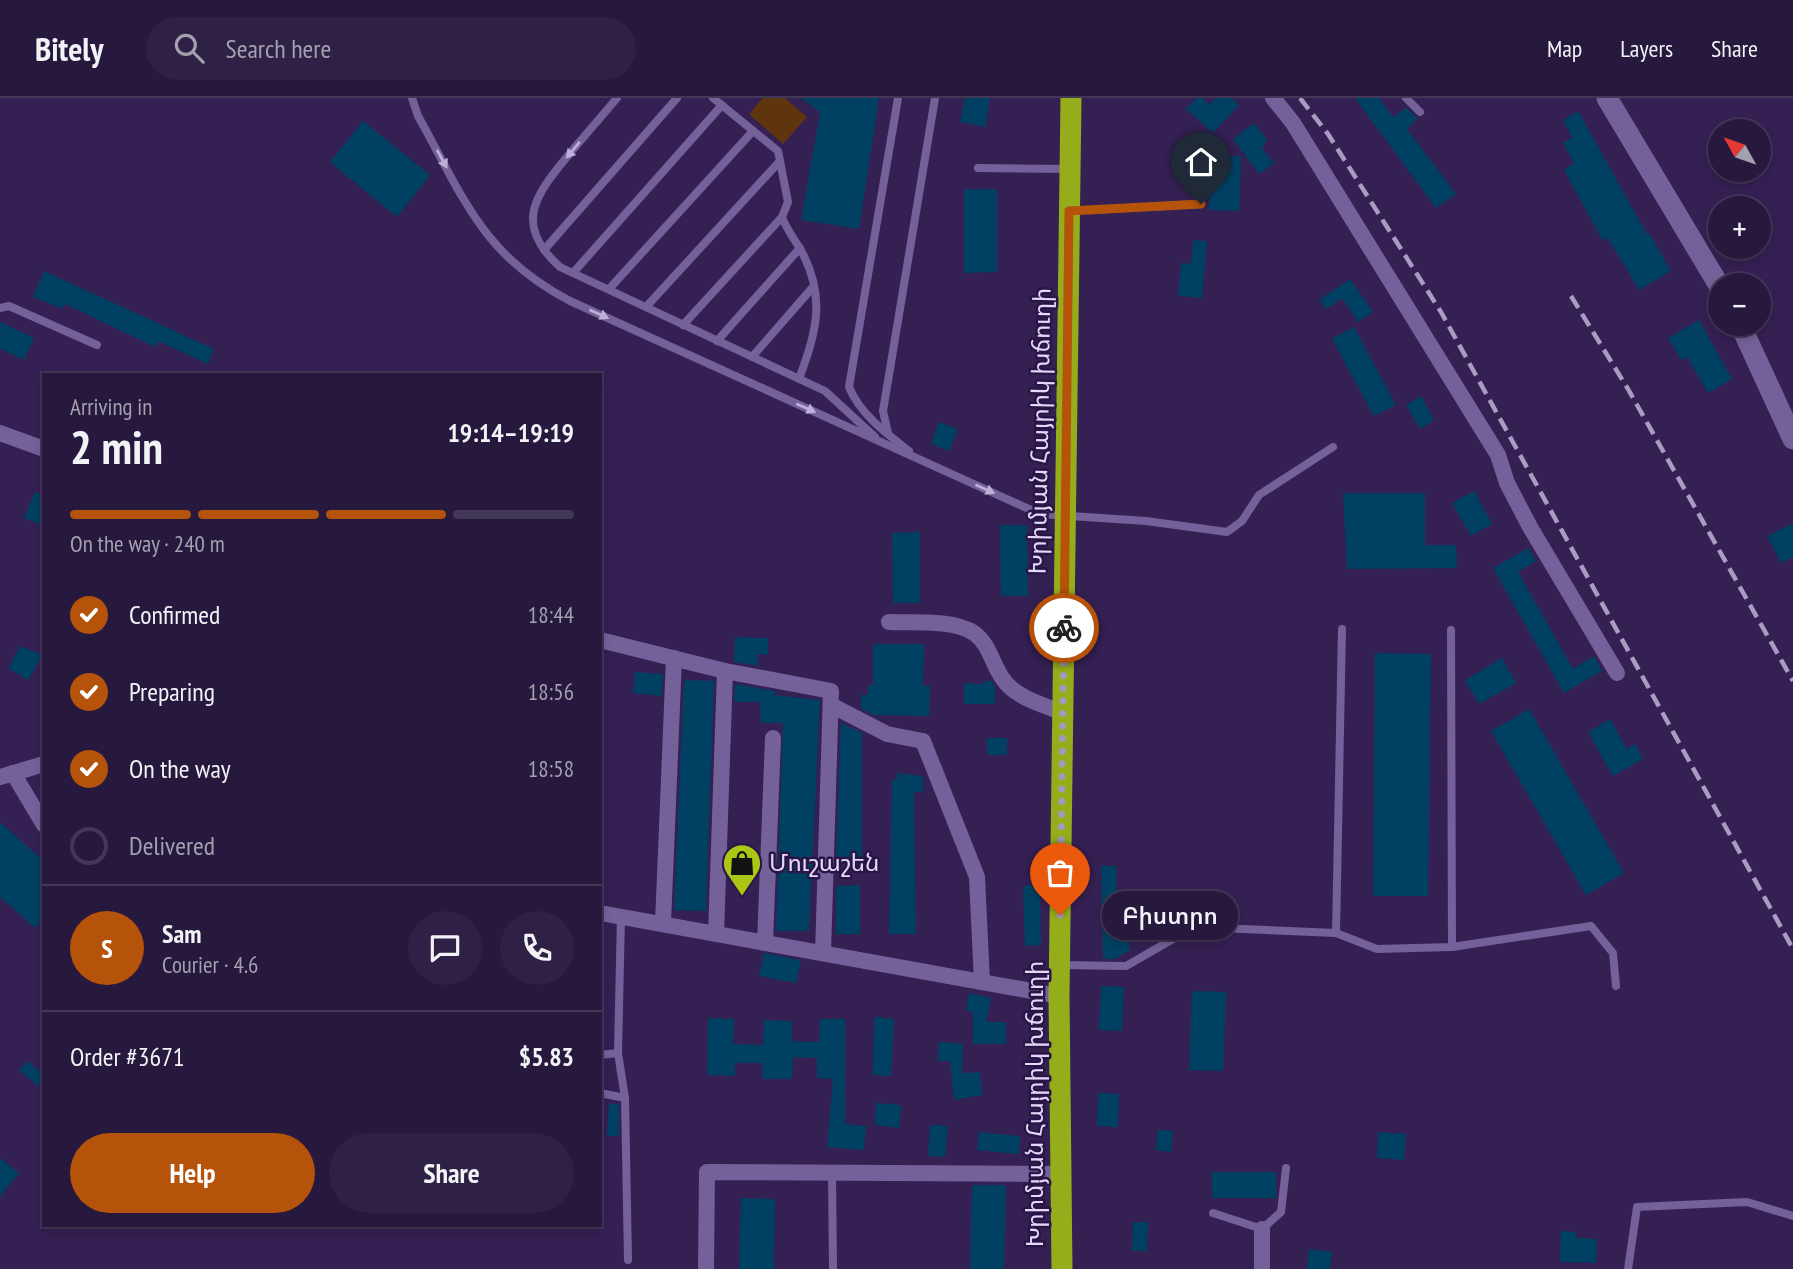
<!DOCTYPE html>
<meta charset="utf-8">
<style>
body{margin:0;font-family:"PT Sans Narrow","Noto Sans Armenian",sans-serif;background:#2f2145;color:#f1f3f6;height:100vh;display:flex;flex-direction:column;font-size:26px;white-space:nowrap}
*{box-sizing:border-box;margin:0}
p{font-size:23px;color:#a4a0b0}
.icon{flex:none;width:38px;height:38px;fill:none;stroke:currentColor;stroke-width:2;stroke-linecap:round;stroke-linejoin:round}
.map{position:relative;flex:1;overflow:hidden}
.side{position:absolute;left:42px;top:275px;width:560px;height:854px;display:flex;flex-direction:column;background:#27183e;border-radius:0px;box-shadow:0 4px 10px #0003,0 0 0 2px #433758}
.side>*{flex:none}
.needle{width:46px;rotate:310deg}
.tools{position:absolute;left:1708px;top:21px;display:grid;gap:14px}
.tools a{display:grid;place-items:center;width:63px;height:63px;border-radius:50%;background:#27183e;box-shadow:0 4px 10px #0003,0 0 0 2px #433758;font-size:35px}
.pin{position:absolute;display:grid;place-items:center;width:60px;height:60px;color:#fff;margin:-72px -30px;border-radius:50% 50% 50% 0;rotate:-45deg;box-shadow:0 0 7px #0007}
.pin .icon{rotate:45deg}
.courier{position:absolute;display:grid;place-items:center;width:70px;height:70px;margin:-35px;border:5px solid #b45309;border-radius:50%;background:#fff;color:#222;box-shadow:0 2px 9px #0007}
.bubble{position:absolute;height:49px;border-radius:24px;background:#27183e;box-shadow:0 4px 10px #0003,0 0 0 2px #433758;font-size:23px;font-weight:600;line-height:49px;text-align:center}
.head em{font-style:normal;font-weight:600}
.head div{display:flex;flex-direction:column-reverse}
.head{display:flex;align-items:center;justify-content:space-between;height:119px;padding:0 28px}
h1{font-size:46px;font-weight:600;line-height:52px}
.bar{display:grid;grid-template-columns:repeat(4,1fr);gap:10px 7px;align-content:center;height:84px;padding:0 28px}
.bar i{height:9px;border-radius:5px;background:#433758}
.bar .on{background:#b45309}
.bar p{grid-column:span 4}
.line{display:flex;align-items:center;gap:18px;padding:0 28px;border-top:2px solid #433758}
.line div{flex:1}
.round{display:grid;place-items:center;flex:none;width:74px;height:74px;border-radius:37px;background:#2f2145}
ol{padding:0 28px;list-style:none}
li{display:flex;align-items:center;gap:21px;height:77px}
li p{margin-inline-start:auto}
li .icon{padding:7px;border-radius:50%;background:#b45309;color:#fff;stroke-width:4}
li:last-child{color:#a4a0b0}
li i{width:38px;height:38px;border:4px solid #433758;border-radius:50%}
.action{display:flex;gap:14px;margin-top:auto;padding:14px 28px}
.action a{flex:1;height:80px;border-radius:42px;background:#b45309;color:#fff;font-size:28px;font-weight:600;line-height:80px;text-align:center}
.action a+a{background:#2f2145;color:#f1f3f6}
header{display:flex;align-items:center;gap:42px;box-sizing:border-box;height:98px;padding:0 35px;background:#27183e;border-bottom:2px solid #433758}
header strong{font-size:33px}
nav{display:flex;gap:38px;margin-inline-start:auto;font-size:24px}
.search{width:490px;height:63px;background:#2f2145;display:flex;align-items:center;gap:18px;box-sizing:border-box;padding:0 24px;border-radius:38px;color:#a4a0b0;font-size:26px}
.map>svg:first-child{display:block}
</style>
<header>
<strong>Bitely</strong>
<div class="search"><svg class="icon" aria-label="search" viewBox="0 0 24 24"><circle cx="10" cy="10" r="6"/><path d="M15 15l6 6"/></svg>Search here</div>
<nav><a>Map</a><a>Layers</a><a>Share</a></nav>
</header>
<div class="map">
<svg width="1793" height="1171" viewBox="0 0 1793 1171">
<rect width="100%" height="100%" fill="#342053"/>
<!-- green -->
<polygon fill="#5f350d" points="763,0 785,0 807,19 783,46 749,16"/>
<!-- building -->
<g fill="#004163">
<polygon points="801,0 879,0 859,131 801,122 820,14"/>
<polygon points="965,0 990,0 985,29 960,24"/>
<polygon points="1197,0 1202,0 1210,7 1216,0 1232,0 1239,7 1213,35 1186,11"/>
<polygon points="1355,0 1379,0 1393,19 1406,10 1418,20 1407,31 1456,96 1436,110"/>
<polygon points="1578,13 1647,136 1649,135 1671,173 1639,192 1608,140 1603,143 1564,72 1574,65 1563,45 1572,39 1563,22"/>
<polygon points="363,23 430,77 397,119 330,64"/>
<polygon points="1254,25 1267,42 1262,50 1274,65 1259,76 1233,41"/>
<polygon points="1210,57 1241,58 1239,113 1209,112"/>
<polygon points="964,91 997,91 997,174 964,175"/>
<polygon points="1193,142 1207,143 1202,200 1178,198 1181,165 1191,166"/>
<polygon points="44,173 214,251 208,266 158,243 155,249 65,206 63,211 33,199"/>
<polygon points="1350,181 1373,214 1358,224 1342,200 1326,211 1319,202"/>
<polygon points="1699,222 1732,281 1708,295 1687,259 1681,262 1668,240"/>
<polygon points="0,224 34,240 24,262 0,251"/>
<polygon points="1354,229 1396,307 1374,318 1332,241"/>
<polygon points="1421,298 1434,322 1420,331 1406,307"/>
<polygon points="939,324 958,331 949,353 931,346"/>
<polygon points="1474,393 1492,426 1471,438 1452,405"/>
<polygon points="35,394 44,398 44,428 24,420"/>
<polygon points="1343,395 1425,395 1425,447 1456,447 1457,470 1347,471"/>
<polygon points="1793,425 1793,459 1781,465 1767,438"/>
<polygon points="1000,427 1027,427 1028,498 1001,498"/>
<polygon points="920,434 920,505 893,505 892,435"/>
<polygon points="1528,450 1536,463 1518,474 1573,571 1594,558 1602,573 1564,595 1493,470"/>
<polygon points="735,539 768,540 768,557 758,556 758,568 734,564"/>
<polygon points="873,546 924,546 923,588 930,588 929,618 873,617 861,610 861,597 868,597 868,587 873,587"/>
<polygon points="20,548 43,557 28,582 8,570"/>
<polygon points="1375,555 1431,556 1428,798 1373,798"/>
<polygon points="1502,560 1516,585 1479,606 1465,582"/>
<polygon points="635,574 663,576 662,598 633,595"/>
<polygon points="684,582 714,583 706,813 674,812"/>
<polygon points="983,583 992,583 995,589 995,606 964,606 964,585 983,586"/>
<polygon points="735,586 775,593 775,597 820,602 809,833 776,833 783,625 761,625 760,604 734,604"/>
<polygon points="1529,611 1624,775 1586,797 1491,633"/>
<polygon points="1610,621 1627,651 1635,646 1643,661 1613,678 1588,634"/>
<polygon points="841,625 862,635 862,760 836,760"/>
<rect x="987" y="640" width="20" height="17"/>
<polygon points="897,675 923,678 923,694 914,694 916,836 889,836 892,681 897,682"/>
<polygon points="0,724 44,763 44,820 35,830 0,799"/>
<polygon points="1101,768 1116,768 1117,842 1129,841 1130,852 1115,861 1103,861"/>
<polygon points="860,787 860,836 836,836 836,788"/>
<polygon points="1040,787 1041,847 1025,848 1023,788"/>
<polygon points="764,855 801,862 796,885 759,878"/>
<polygon points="1101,888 1124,889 1122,933 1099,932"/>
<polygon points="1192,893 1226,894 1223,973 1189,972"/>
<polygon points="969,895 991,900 986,924 1006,924 1006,946 973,946 973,914 966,912"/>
<polygon points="874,919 894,921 891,978 873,977"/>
<polygon points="708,920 734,921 733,946 763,947 764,922 792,923 792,943 819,944 820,921 845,921 845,1026 866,1028 864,1052 827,1049 833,981 817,980 817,960 793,959 792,981 762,981 762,965 735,965 735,978 707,977"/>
<polygon points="939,944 963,946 962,975 980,974 982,997 954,1002 950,963 938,963"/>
<polygon points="27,963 44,977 38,988 19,972"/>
<polygon points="1098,995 1119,996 1118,1029 1097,1028"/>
<polygon points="876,1005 901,1007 899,1030 875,1027"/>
<polygon points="609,1006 619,1006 619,1038 607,1038"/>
<polygon points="930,1027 948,1028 945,1059 928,1058"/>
<polygon points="1158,1032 1173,1033 1171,1054 1156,1052"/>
<polygon points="979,1034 1020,1038 1019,1056 977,1052"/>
<polygon points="1378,1034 1406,1036 1404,1062 1377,1060"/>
<polygon points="0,1060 19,1075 0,1099"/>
<rect x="1212" y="1074" width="64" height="26"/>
<polygon points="972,1087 1006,1087 1004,1171 970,1171"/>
<polygon points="741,1100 775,1101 774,1171 739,1171"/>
<polygon points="1133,1124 1148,1124 1147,1153 1132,1153"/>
<polygon points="1561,1133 1576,1134 1576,1140 1597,1141 1596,1165 1560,1164"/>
<polygon points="1309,1151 1332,1154 1330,1171 1307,1171"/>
</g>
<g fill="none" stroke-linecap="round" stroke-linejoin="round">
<!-- lane -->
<g stroke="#75619a" stroke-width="8">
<path d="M 412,0 L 418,18 C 464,100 482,157 570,203 L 1040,416 L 1146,423 L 1227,434 L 1242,423 L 1259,397 L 1333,349"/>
<path d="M 617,0 C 602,18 586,36 571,54 C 537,95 511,125 560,169 L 825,293 L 875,339"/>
<path d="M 713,0 L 778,53 L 788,104 L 782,119 C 787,133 797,144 804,158 C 826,203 815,237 799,281"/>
<path d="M 898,0 L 849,289 C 860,316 886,335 909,353"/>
<polyline points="1406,0 1420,14"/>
<polyline points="978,70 1070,71"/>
<polyline points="1071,113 1201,106"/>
<polyline points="544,152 677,0"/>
<polyline points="573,175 722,7"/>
<polyline points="609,191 753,33"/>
<polyline points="646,209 780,63"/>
<polyline points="0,210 9,208 97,247"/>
<polyline points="683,227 782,119"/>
<polyline points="717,243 800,150"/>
<polyline points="752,259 813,189"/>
<polyline points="888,335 883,313 935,0"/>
<polyline points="1451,532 1452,849"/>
<polyline points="621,818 618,955 625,1000"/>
<polyline points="1336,835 1342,531"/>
<polyline points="1060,867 1126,868 1194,829 1336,835 1377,851 1452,849 1591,828 1613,855 1616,888"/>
<polyline points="600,957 618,955"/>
<polyline points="600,995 625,1000 628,1162"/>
<polyline points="832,1075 833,1171"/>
<polyline points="1213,1115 1262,1131 1281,1114 1286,1070"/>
<polyline points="1628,1171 1637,1109 1747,1104 1793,1118"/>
</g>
<!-- street -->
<g stroke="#75619a" stroke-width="16">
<polyline points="1273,0 1293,25 1498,357 1507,385 1530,429 1617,575"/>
<polyline points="0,335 44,351"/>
<path d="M 889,524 C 913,525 953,521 974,535 C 991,547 993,571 1006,585 C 1020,601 1044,607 1063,615"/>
<polyline points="600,542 725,573 831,593 823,855"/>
<polyline points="831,607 887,636 923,643 977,779 982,884"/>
<polyline points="13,675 44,727"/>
<polyline points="0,679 44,666"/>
<polyline points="600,815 1059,898"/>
<polyline points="663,825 674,560"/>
<polyline points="716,836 725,573"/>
<polyline points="765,845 773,640"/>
<polyline points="706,1171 707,1074 1062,1076"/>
<polyline points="1262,1171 1262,1131"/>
</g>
<!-- secondary -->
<g stroke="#75619a" stroke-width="21">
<polyline points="1607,0 1720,189"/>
<polyline points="1740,226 1793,341"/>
</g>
<!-- highway -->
<polyline stroke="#96ad1b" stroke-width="21" points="1062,1171 1059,898 1071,0"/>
<!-- rail -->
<g stroke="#a99cc2" stroke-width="4.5" stroke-dasharray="14 7" stroke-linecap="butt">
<polyline points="1300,0 1328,36 1441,214 1793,851"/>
<polyline points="1571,198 1628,291 1793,583"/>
</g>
</g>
<!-- one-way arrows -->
<defs><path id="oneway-solid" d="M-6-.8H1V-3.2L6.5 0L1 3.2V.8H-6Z" transform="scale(1.75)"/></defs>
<g fill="#bcafd8">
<use href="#oneway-solid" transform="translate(573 52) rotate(130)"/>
<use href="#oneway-solid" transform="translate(442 61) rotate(61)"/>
<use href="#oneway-solid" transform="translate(599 216) rotate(24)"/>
<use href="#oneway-solid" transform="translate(806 310) rotate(24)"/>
<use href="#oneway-solid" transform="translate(985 391) rotate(24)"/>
</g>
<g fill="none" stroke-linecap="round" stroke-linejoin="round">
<!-- done -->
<polyline stroke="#a598bf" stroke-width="7" stroke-dasharray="0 12.6" points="1060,817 1064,530"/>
<!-- route -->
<polyline stroke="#b45309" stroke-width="9" points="1064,530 1069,113 1201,106"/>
</g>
<!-- icons -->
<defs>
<g id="shop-pin" transform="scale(2.0125)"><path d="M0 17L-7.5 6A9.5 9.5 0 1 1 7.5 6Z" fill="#abc614" stroke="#2a1547"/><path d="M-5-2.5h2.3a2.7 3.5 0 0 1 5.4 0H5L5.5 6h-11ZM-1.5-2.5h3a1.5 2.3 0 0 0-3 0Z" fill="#111"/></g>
</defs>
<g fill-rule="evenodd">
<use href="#shop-pin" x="742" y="765"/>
</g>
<g text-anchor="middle" stroke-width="5" stroke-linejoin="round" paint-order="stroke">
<!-- street labels -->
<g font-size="24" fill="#e2d9f9" stroke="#2a1547">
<text transform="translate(1040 333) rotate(-89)" y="8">Խրիմյան Հայրիկ խճուղի</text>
<text transform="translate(1035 1006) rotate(-90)" y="8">Խրիմյան Հայրիկ խճուղի</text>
</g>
<!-- poi labels -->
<g font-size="24" fill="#e2d9f9" stroke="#2a1547" text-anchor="start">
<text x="769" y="773">Մուշաշեն</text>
</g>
</g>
</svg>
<div class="tools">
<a><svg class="needle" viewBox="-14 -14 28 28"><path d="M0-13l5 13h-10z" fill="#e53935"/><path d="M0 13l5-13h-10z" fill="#a4a0b0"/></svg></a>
<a>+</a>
<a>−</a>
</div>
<div class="pin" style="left:1060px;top:817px;background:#ea580c"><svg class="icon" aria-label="bag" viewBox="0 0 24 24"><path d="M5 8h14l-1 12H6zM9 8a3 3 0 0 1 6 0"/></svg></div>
<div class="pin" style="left:1201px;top:106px;background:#1f2937"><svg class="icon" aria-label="home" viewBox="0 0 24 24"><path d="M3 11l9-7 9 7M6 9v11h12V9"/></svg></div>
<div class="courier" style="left:1064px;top:530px"><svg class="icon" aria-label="bike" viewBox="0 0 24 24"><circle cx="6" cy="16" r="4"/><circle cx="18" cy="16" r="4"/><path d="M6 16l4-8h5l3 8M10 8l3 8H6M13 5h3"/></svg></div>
<div class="bubble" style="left:1102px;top:793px;width:136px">Բիստրո</div>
<section class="side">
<div class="head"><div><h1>2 min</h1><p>Arriving in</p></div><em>19:14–19:19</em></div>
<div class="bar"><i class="on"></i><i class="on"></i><i class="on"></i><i></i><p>On the way · 240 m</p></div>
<ol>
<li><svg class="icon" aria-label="check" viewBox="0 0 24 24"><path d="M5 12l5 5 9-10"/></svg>Confirmed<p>18:44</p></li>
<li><svg class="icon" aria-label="check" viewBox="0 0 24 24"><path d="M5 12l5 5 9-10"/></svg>Preparing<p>18:56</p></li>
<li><svg class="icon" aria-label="check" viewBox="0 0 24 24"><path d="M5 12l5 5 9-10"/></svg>On the way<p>18:58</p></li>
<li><i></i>Delivered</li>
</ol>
<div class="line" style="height:126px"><b class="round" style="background:#b45309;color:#fff">S</b><div><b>Sam</b><p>Courier · 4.6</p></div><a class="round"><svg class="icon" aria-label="chat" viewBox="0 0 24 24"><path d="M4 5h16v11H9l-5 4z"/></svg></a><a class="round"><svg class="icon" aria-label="phone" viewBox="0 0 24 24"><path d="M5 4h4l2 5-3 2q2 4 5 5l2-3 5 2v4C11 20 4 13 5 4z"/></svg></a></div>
<div class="line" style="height:91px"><div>Order #3671</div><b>$5.83</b></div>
<div class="action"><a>Help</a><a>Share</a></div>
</section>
</div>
